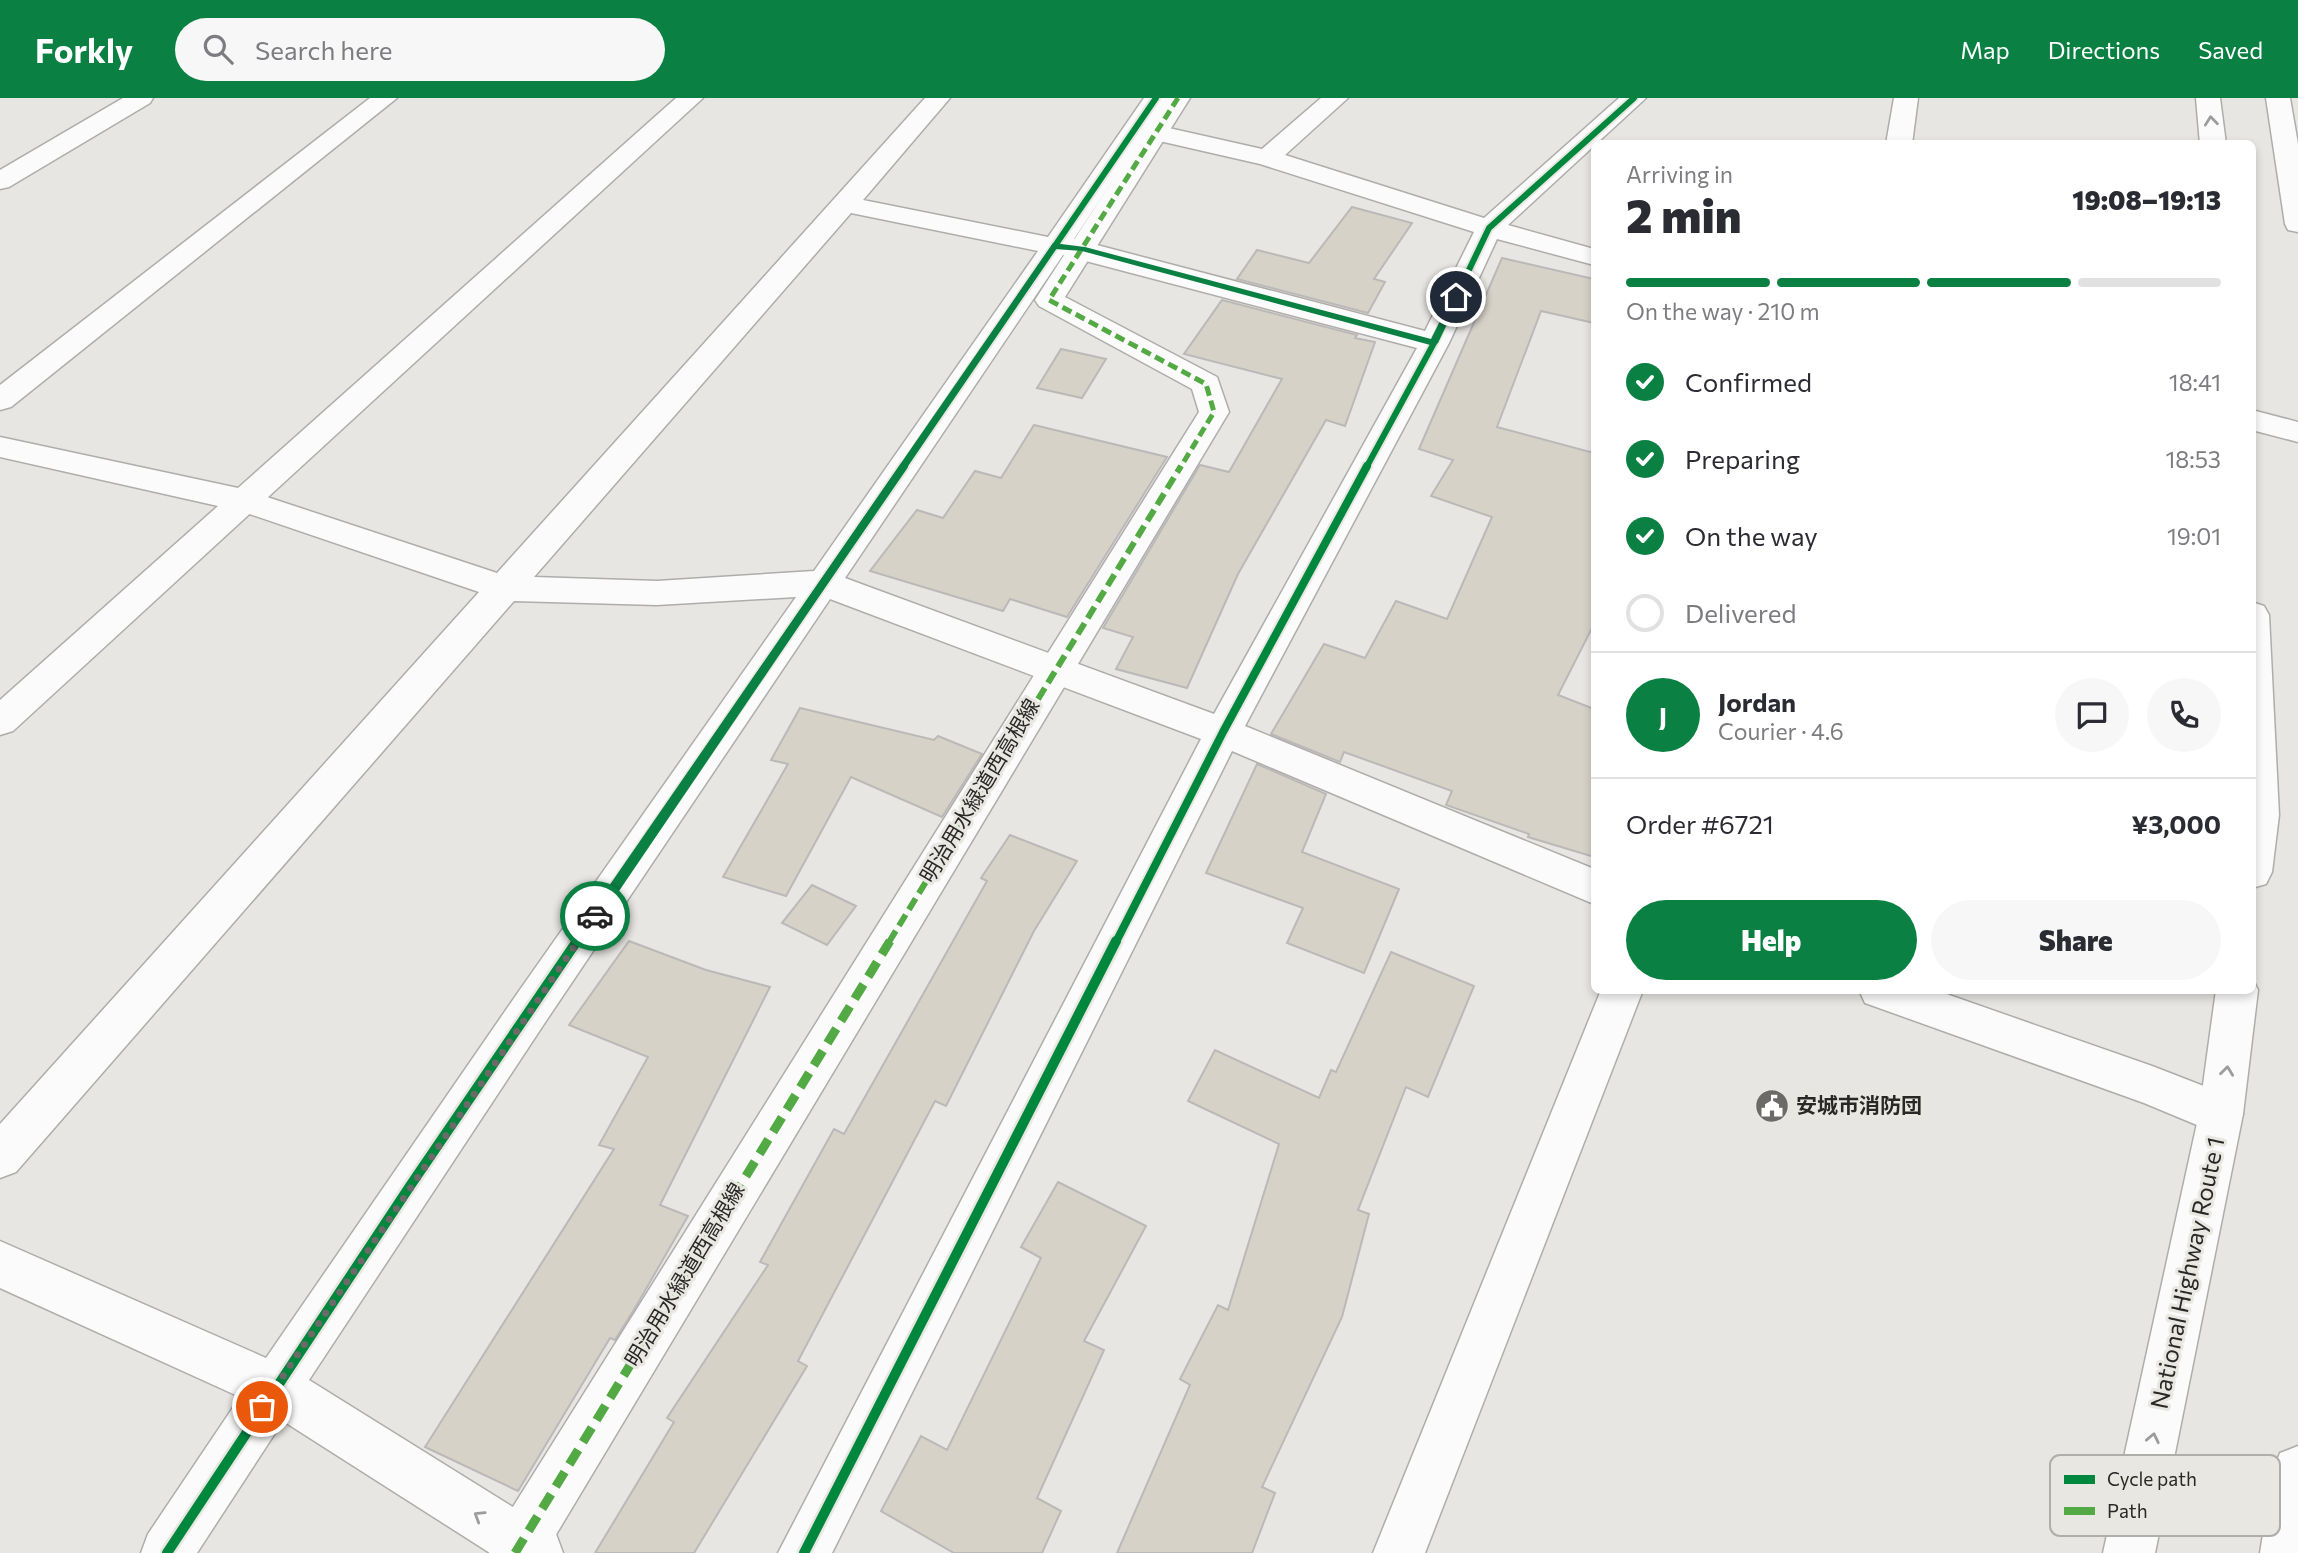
<!DOCTYPE html>
<meta charset="utf-8">
<style>
body{margin:0;font-family:Commissioner,"Noto Sans JP",sans-serif;background:#f7f7f7;color:#2b2b33;height:100vh;display:flex;flex-direction:column;font-size:26px;white-space:nowrap}
*{box-sizing:border-box;margin:0}
p{font-size:23px;color:#7c7c81}
.icon{flex:none;width:38px;height:38px;fill:none;stroke:currentColor;stroke-width:2;stroke-linecap:round;stroke-linejoin:round}
.map{position:relative;flex:1;overflow:hidden}
.details{position:absolute;left:1591px;top:42px;width:665px;height:854px;display:flex;flex-direction:column;background:#fff;border-radius:10px;box-shadow:0 4px 10px #0003}
.details>*{flex:none}
.pin{position:absolute;display:grid;place-items:center;width:60px;height:60px;color:#fff;margin:-30px;border:4px solid #fff;border-radius:50%;box-shadow:0 2px 7px #0007}
.courier{position:absolute;display:grid;place-items:center;width:70px;height:70px;margin:-35px;border:5px solid #0b8043;border-radius:50%;background:#fff;color:#222;box-shadow:0 2px 9px #0007}
.summary em{font-style:normal;font-weight:800}
.summary div{display:flex;flex-direction:column-reverse}
.summary{display:flex;align-items:center;justify-content:space-between;height:119px;padding:0 35px}
h1{font-size:46px;font-weight:800;line-height:52px}
.bar{display:grid;grid-template-columns:repeat(4,1fr);gap:10px 7px;align-content:center;height:84px;padding:0 35px}
.bar i{height:9px;border-radius:5px;background:#e1e1e2}
.bar .selected{background:#0b8043}
.bar p{grid-column:span 4}
.line{display:flex;align-items:center;gap:18px;padding:0 35px;border-top:2px solid #e1e1e2}
.line div{flex:1}
.round{display:grid;place-items:center;flex:none;width:74px;height:74px;border-radius:37px;background:#f7f7f7}
ol{padding:0 35px;list-style:none}
li{display:flex;align-items:center;gap:21px;height:77px}
li p{margin-inline-start:auto}
li .icon{padding:7px;border-radius:50%;background:#0b8043;color:#fff;stroke-width:4}
li:last-child{color:#7c7c81}
li i{width:38px;height:38px;border:4px solid #e1e1e2;border-radius:50%}
.primary-button{display:flex;gap:14px;margin-top:auto;padding:14px 35px}
.primary-button a{flex:1;height:80px;border-radius:42px;background:#0b8043;color:#fff;font-size:28px;font-weight:800;line-height:80px;text-align:center}
.primary-button a+a{background:#f7f7f7;color:#2b2b33}
header{display:flex;align-items:center;gap:42px;box-sizing:border-box;height:98px;padding:0 35px;background:#0b8043;color:#fff}
header strong{font-size:33px}
nav{display:flex;gap:38px;margin-inline-start:auto;font-size:24px}
.search{width:490px;height:63px;background:#f7f7f7;display:flex;align-items:center;gap:18px;box-sizing:border-box;padding:0 24px;border-radius:38px;color:#7c7c81;font-size:26px}
.map>svg:first-child{display:block}
</style>
<header>
<strong>Forkly</strong>
<div class="search"><svg class="icon" aria-label="search" viewBox="0 0 24 24"><circle cx="10" cy="10" r="6"/><path d="M15 15l6 6"/></svg>Search here</div>
<nav><a>Map</a><a>Directions</a><a>Saved</a></nav>
</header>
<div class="map">
<svg width="2298" height="1455" viewBox="0 0 2298 1455">
<rect width="100%" height="100%" fill="#e8e6e3"/>
<!-- building -->
<g fill="#d6d2c8" stroke="#bbb9b8" stroke-width="2">
<polygon points="1352,109 1412,125 1374,181 1385,184 1368,215 1237,181 1257,152 1309,165"/>
<polygon points="1502,160 1594,181 1594,225 1541,213 1497,329 1594,355 1594,526 1558,597 1594,611 1594,759 1528,739 1529,736 1446,707 1452,693 1344,654 1340,664 1271,636 1324,546 1365,560 1396,503 1447,521 1492,419 1431,398 1453,362 1419,351"/>
<polygon points="1222,202 1357,237 1355,240 1375,244 1345,328 1326,322 1238,476 1187,590 1116,571 1133,539 1103,530 1200,367 1229,374 1282,281 1184,256"/>
<polygon points="1061,251 1106,261 1082,300 1037,290"/>
<polygon points="1034,327 1167,359 1067,519 1010,501 1003,513 870,473 917,412 943,420 975,373 1001,380"/>
<polygon points="800,610 934,642 938,638 982,656 942,719 851,679 786,798 723,779 788,666 771,662"/>
<polygon points="1257,666 1326,696 1302,754 1399,791 1364,875 1287,845 1303,810 1206,775"/>
<polygon points="1010,737 1077,763 1034,833 946,1008 935,1003 798,1263 807,1268 694,1455 595,1455 674,1324 667,1320 768,1167 760,1164 834,1031 844,1036 987,783 981,780"/>
<polygon points="812,787 856,808 827,847 782,825"/>
<polygon points="629,843 706,872 770,889 660,1107 688,1118 635,1210 615,1242 610,1240 518,1393 425,1349 614,1051 599,1047 648,959 569,927"/>
<polygon points="1391,854 1474,888 1428,999 1406,989 1358,1112 1369,1116 1342,1219 1262,1389 1275,1395 1252,1455 1117,1455 1190,1287 1180,1281 1218,1207 1228,1212 1279,1046 1188,1003 1215,952 1319,1000 1331,972 1336,974"/>
<polygon points="1058,1084 1146,1128 1084,1243 1104,1252 1037,1400 1061,1413 1042,1455 954,1455 881,1413 921,1338 947,1352 1041,1160 1021,1149"/>
</g>
<g fill="none" stroke-linecap="round" stroke-linejoin="round">
<!-- pedestrian casing -->
<g stroke="#aeadab" stroke-width="3">
<polygon id="pedestrian" points="1166,0 1190,0 1065,199 1217,279 1229,314 545,1455 489,1455 496,1436 1199,314 1192,291 1039,208 1035,202"/>
</g>
<!-- minor casing -->
<g stroke="#aeadab" stroke-width="3">
<g id="minor">
<polygon points="123,0 153,0 150,5 9,89 0,91 0,72"/>
<polygon points="370,0 397,0 11,309 0,312 0,287"/>
<path d="M 925,0 L 950,0 L 863,102 L 1048,139 L 1144,0 L 1168,0 L 1151,26 L 1262,51 L 1321,0 L 1348,0 L 1285,57 L 1484,120 L 1619,0 L 1646,0 L 1508,127 L 1594,151 L 1594,167 L 1497,141 L 1449,245 L 1245,628 L 1594,771 L 1594,806 L 1232,653 L 832,1455 L 778,1455 L 1201,641 L 830,501 L 548,920 L 309,1282 L 556,1436 L 563,1455 L 490,1455 L 283,1323 L 197,1455 L 141,1455 L 148,1436 L 240,1299 L 0,1190 L 0,1143 L 266,1260 L 519,893 L 796,499 L 657,507 L 514,503 L 16,1074 L 0,1080 L 0,1026 L 479,494 L 232,410 L 227,402 L 232,394 L 243,391 L 497,475 ZM 1142,39 L 1260,66 L 1474,134 L 1425,233 L 1074,141 ZM 851,115 L 1038,153 L 814,473 L 657,483 L 534,479 ZM 1063,157 L 1417,250 L 1214,616 L 845,480 Z"/>
<polygon points="1894,0 1918,0 1912,46 1886,46"/>
<polygon points="2252,312 2298,324 2298,344 2252,332"/>
<polygon points="1601,892 1643,892 1425,1455 1373,1455"/>
<polygon points="1859,892 1935,892 2152,968 2237,1001 2243,1016 2237,1031 2221,1037 2144,1005 1865,905"/>
</g>
</g>
<!-- tertiary casing -->
<g stroke="#aeadab" stroke-width="3">
<polygon id="tertiary" points="676,0 703,0 13,633 0,637 0,602 218,408 0,359 0,339 238,390"/>
</g>
<!-- trunk casing -->
<g stroke="#aeadab" stroke-width="3">
<g id="trunk">
<polygon points="2196,0 2220,0 2226,46 2200,46"/>
<polygon points="2266,0 2290,0 2298,46 2298,134 2288,132 2285,126"/>
<polygon points="2252,504 2264,508 2269,517 2279,717 2272,774 2266,786 2252,790"/>
<polygon points="2252,880 2258,892 2243,1016 2155,1455 2103,1455 2199,1016 2216,892 2252,892"/>
<polygon points="2298,1348 2298,1455 2260,1455 2273,1373 2280,1355"/>
</g>
</g>
<!-- pedestrian -->
<use href="#pedestrian" fill="#fcfbfb" fill-rule="evenodd"/>
<!-- minor -->
<use href="#minor" fill="#fcfbfb" fill-rule="evenodd"/>
<!-- tertiary -->
<use href="#tertiary" fill="#fcfbfb" fill-rule="evenodd"/>
<!-- trunk -->
<use href="#trunk" fill="#fcfbfb" fill-rule="evenodd"/>
<!-- quiet-far2 -->
<polyline stroke="#53aa44" stroke-width="5" stroke-dasharray="10 5" stroke-linecap="butt" points="1178,0 1049,202 1206,286 1214,314 1180,370"/>
<!-- quiet-far1 -->
<polyline stroke="#53aa44" stroke-width="6" stroke-dasharray="13 6" stroke-linecap="butt" points="889,844 1181,368"/>
<!-- quiet -->
<polyline stroke="#53aa44" stroke-width="9" stroke-dasharray="17 9" stroke-linecap="butt" points="515,1455 890,843"/>
<!-- cycleway-far2 casing -->
<g stroke="#e9e7e2" stroke-width="10">
<g id="cycleway-far2">
<polyline points="903,370 1156,0"/>
<polyline points="1366,370 1434,245 1489,130 1634,0"/>
</g>
</g>
<!-- cycleway-far1 casing -->
<g stroke="#e9e7e2" stroke-width="12">
<g id="cycleway-far1">
<polyline points="576,844 904,368"/>
<polyline points="1116,844 1223,634 1367,368"/>
</g>
</g>
<!-- cycleway casing -->
<g stroke="#e9e7e2" stroke-width="15">
<g id="cycleway">
<polyline points="167,1455 410,1088 577,843"/>
<polyline points="804,1455 1116,843"/>
</g>
</g>
<!-- cycleway-far2 -->
<use href="#cycleway-far2" stroke="#00873e" stroke-width="6"/>
<!-- cycleway-far1 -->
<use href="#cycleway-far1" stroke="#00873e" stroke-width="8"/>
<!-- cycleway -->
<use href="#cycleway" stroke="#00873e" stroke-width="10"/>
</g>
<!-- one-way arrows -->
<defs><path id="oneway-chevron" d="M-2-3.5L2.5 0L-2 3.5" fill="none" stroke-width="1.6" stroke-linecap="round" stroke-linejoin="round" transform="scale(1.75)"/></defs>
<g stroke="#9d9c9c">
<use href="#oneway-chevron" transform="translate(2211 23) rotate(-96)"/>
<use href="#oneway-chevron" transform="translate(2227 973) rotate(-83)"/>
<use href="#oneway-chevron" transform="translate(2153 1340) rotate(-78)"/>
<use href="#oneway-chevron" transform="translate(479 1418) rotate(-148)"/>
</g>
<!-- route -->
<polygon fill="#0b8043" points="1053,145 1085,149 1431,241 1452,199 1456,196 1460,199 1438,245 1434,248 1082,153 1055,151 600,821 591,821 591,814"/>
<g fill="none" stroke-linecap="round" stroke-linejoin="round">
<!-- done -->
<polyline stroke="#6c6a69" stroke-width="7" stroke-dasharray="0 12.6" points="262,1309 595,818"/>
</g>
<!-- icons -->
<defs>
<g id="civic-disc" transform="scale(1.75)"><circle r="9.5" fill="#6c6a69" stroke="#e9e7e2"/><path d="M-.6-6.5H3V-4.5H.6V-3L4-1V1h2V6H-6V1h2V-1L-.6-3ZM-1.2 2.5V6h2.4V2.5Z" fill="#fff"/></g>
</defs>
<g fill-rule="evenodd">
<use href="#civic-disc" x="1772" y="1008"/>
</g>
<g text-anchor="middle" stroke-width="6" stroke-linejoin="round" paint-order="stroke">
<!-- street labels -->
<g font-size="21" fill="#292827" stroke="#e9e7e2">
<text transform="translate(980 693) rotate(-59)" y="7">明治用水緑道西高根線</text>
<text transform="translate(685 1177) rotate(-59)" y="7">明治用水緑道西高根線</text>
</g>
<!-- poi labels -->
<g font-size="21" font-weight="bold" fill="#292827" stroke="#e9e7e2" text-anchor="start">
<text x="1796" y="1015">安城市消防団</text>
</g>
<!-- near-street labels -->
<g font-size="24" fill="#292827" stroke="#e9e7e2">
<text transform="translate(2188 1175) rotate(-78)" y="8">National Highway Route 1</text>
</g>
</g>
<!-- legend -->
<rect x="2050" y="1357" width="230" height="81" rx="10" fill="#e9e7e2" stroke="#afaeaa" stroke-width="2"/>
<rect x="2064" y="1377" width="31" height="9" fill="#00873e"/>
<rect x="2064" y="1409" width="31" height="8" fill="#53aa44"/>
<g font-size="19" fill="#292827">
<text x="2107" y="1388">Cycle path</text>
<text x="2107" y="1420">Path</text>
</g>
</svg>
<div class="pin" style="left:262px;top:1309px;background:#ea580c"><svg class="icon" aria-label="bag" viewBox="0 0 24 24"><path d="M5 8h14l-1 12H6zM9 8a3 3 0 0 1 6 0"/></svg></div>
<div class="pin" style="left:1456px;top:199px;background:#1f2937"><svg class="icon" aria-label="home" viewBox="0 0 24 24"><path d="M3 11l9-7 9 7M6 9v11h12V9"/></svg></div>
<div class="courier" style="left:595px;top:818px"><svg class="icon" aria-label="car" viewBox="0 0 24 24"><path d="M5 17H2v-5l4-1 3-4h7l3 4 3 1v5h-3M9 17h6M6 11h13"/><circle cx="7" cy="17" r="2"/><circle cx="17" cy="17" r="2"/></svg></div>
<section class="details">
<div class="summary"><div><h1>2 min</h1><p>Arriving in</p></div><em>19:08–19:13</em></div>
<div class="bar"><i class="selected"></i><i class="selected"></i><i class="selected"></i><i></i><p>On the way · 210 m</p></div>
<ol>
<li><svg class="icon" aria-label="check" viewBox="0 0 24 24"><path d="M5 12l5 5 9-10"/></svg>Confirmed<p>18:41</p></li>
<li><svg class="icon" aria-label="check" viewBox="0 0 24 24"><path d="M5 12l5 5 9-10"/></svg>Preparing<p>18:53</p></li>
<li><svg class="icon" aria-label="check" viewBox="0 0 24 24"><path d="M5 12l5 5 9-10"/></svg>On the way<p>19:01</p></li>
<li><i></i>Delivered</li>
</ol>
<div class="line" style="height:126px"><b class="round" style="background:#0b8043;color:#fff">J</b><div><b>Jordan</b><p>Courier · 4.6</p></div><a class="round"><svg class="icon" aria-label="chat" viewBox="0 0 24 24"><path d="M4 5h16v11H9l-5 4z"/></svg></a><a class="round"><svg class="icon" aria-label="phone" viewBox="0 0 24 24"><path d="M5 4h4l2 5-3 2q2 4 5 5l2-3 5 2v4C11 20 4 13 5 4z"/></svg></a></div>
<div class="line" style="height:91px"><div>Order #6721</div><b>¥3,000</b></div>
<div class="primary-button"><a>Help</a><a>Share</a></div>
</section>
</div>
